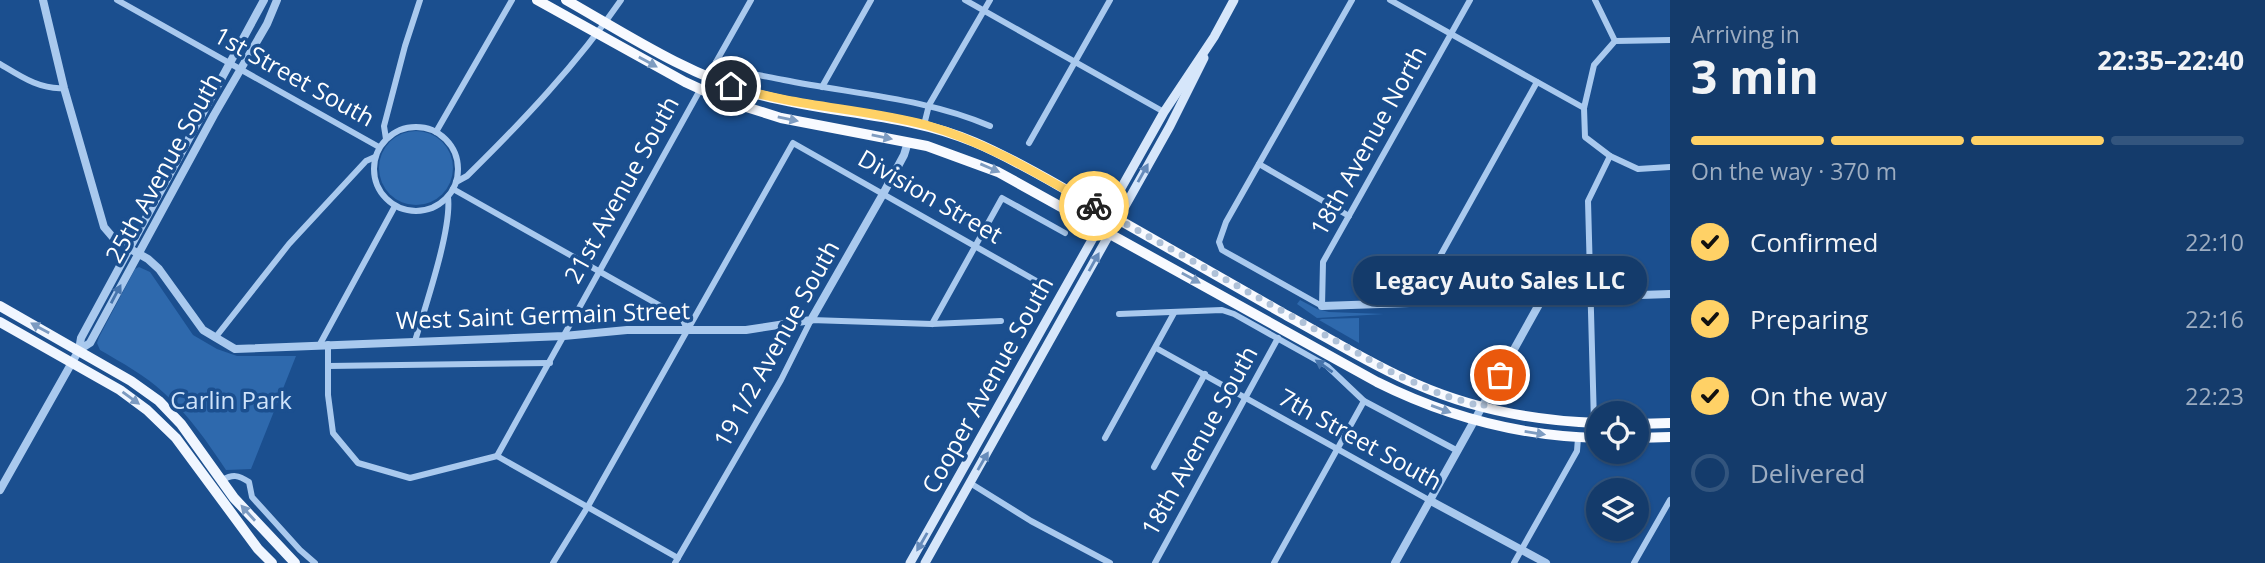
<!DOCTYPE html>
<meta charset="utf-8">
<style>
body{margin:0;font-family:"Open Sans",sans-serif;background:#214673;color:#f1f3f6;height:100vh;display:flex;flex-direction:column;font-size:26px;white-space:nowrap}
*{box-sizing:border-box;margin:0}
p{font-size:23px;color:#9dadc1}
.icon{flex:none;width:38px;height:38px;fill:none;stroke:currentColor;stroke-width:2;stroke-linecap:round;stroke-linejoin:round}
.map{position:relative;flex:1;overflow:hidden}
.side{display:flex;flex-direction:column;background:#143b6b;width:595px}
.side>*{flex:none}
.tools{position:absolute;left:1586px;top:401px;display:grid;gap:14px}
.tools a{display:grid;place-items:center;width:63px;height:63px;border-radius:50%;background:#143b6b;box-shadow:0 2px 5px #0004,0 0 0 2px #33557e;font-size:35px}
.pin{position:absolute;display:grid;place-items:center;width:60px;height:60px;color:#fff;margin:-30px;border:4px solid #fff;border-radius:50%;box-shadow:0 2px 7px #0007}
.courier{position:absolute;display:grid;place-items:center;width:70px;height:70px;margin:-35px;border:5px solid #ffd166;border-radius:50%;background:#fff;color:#222;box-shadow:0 2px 9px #0007}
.bubble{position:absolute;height:49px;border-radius:24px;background:#143b6b;box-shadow:0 2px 5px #0004,0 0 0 2px #33557e;font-size:23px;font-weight:700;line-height:49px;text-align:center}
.headline em{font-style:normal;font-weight:700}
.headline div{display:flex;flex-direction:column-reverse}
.headline{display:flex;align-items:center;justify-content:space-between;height:119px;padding:0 21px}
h1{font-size:46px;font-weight:700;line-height:52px}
.bar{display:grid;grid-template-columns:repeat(4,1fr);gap:10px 7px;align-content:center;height:84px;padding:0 21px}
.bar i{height:9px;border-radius:5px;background:#33557e}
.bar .current{background:#ffd166}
.bar p{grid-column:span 4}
ol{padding:0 21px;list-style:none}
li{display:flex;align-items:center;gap:21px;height:77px}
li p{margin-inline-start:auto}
li .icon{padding:7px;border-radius:50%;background:#ffd166;color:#111;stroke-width:4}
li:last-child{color:#9dadc1}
li i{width:38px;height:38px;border:4px solid #33557e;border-radius:50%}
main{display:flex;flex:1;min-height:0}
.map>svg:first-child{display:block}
</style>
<main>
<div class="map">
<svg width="1670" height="563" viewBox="0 0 1670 563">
<rect width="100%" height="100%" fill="#1b4f8f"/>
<!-- green -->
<g fill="#2e69ad">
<circle cx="416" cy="168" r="37"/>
<path d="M 139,267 L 150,272 L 193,335 L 217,349 L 237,356 L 296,356 L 251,469 L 226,470 C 208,443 189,415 164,393 C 145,375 122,363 100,350 L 97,343 L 99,337 L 135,269 Z"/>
<polygon points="1300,300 1317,309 1329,312 1384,314 1317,318 1297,304"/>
<polygon points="1359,318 1359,343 1319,320 1322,319"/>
</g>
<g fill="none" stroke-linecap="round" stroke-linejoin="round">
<!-- minor -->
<g stroke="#a9c9ee" stroke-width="6">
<polyline points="117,0 379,147"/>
<polyline points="965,0 1164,112"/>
<polyline points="1352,0 1226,222 1219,242 1222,250 1322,306 1323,262 1470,0"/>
<polyline points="1390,0 1584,108"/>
<polyline points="1595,0 1615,41"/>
<polyline points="1615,41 1670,40"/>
<path d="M 716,62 C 737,73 761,75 784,80 C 853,94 925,98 990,126"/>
<path d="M 0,64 C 20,76 40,90 64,88"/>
<polyline points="707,78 751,0"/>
<polyline points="822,87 871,0"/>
<polyline points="924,125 929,105 990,0"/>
<circle cx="416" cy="169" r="42"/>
<polyline points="436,132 512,0"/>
<polyline points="386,139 384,126 405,46 420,0"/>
<polyline points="1029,143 1110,0"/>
<polyline points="1610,156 1638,169 1670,167"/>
<polyline points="1259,164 1349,216"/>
<path d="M 456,182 L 467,176 C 522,122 577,64 621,0"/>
<polyline points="453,189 682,318 687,329"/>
<polyline points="1414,303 1537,82"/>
<polyline points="1119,314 1222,310 1234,314 1327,366 1364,401 1456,450"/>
<polyline points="932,324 1002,198 1065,233"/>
<polyline points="215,338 289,244 366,161 375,157"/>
<path d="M 415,341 C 425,307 452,229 448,197"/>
<polyline points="320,344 395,206"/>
<polyline points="328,344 328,395 333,433 358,463 410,478 497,456"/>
<polyline points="1156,348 1429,500"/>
<polyline points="328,366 550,363"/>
<polyline points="1594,423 1588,201 1610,156 1585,137 1584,108 1594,65 1615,41"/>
<polyline points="1105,438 1174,313"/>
<polyline points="497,456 700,90"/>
<polyline points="497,456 678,558"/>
<polyline points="1154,467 1205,374"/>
<path d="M 222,480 C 233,474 238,475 249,482 L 252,497 L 300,550 L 315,563"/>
<polyline points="970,483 1031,521 1110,563"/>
<polyline points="553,563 587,508 793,143 1047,287"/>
<polyline points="675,563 781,380 811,320 932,324 1001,321"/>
<polyline points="1155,563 1278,338"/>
<polyline points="1274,563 1364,401"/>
<polyline points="1514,563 1577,451 1578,438"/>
<polyline points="1634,563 1670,500"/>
</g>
<!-- tertiary -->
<g stroke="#a9c9ee" stroke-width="8">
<polyline points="43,0 64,88 104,227 116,241 148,259 159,269 203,330 235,349 564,336 627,330 746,330 811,320 883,194 904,155 908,142"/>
<polyline points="1322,306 1670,294"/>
<polyline points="79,350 90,343 214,115 267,24 277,0"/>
<polyline points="0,490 79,350 81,338 264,0"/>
<polyline points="1429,500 1546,563"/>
<polyline points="1395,563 1542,299"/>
</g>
<!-- secondary -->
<g stroke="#d6e6fa" stroke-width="9">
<polyline points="910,563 1164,112 1214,37 1234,0"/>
<polyline points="925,563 1170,126 1204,58"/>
</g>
<!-- primary -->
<g stroke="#f0f6ff" stroke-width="10">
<polyline points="0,306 131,381 159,401 181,424 234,498 295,563"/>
<polyline points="0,322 120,390 147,410 176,438 258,549 272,563"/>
</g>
<!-- trunk -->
<g stroke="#f8faff" stroke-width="10">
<path d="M 537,0 L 685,82 L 724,100 L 781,118 L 927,146 L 998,172 L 1377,382 C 1447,417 1520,436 1598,438"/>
<path d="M 566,0 C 626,34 686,74 753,93 C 826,114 903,112 974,142 C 1010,157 1045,178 1079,197 C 1148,236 1217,276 1286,315 C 1329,338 1371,365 1416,384 C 1473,409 1535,421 1598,423"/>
<polyline points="1636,424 1670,423"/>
<polyline points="1636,438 1670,437"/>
</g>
</g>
<!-- one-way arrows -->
<defs><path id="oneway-solid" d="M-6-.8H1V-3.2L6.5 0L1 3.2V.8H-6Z" transform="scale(1.75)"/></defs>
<g fill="#7e9cc1">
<use href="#oneway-solid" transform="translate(648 62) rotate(29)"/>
<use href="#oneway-solid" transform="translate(788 119) rotate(12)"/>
<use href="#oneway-solid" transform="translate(882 137) rotate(11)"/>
<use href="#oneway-solid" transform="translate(990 168) rotate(23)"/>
<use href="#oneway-solid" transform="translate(1191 278) rotate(29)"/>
<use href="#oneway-solid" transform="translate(1441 409) rotate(20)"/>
<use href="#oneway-solid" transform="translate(1535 433) rotate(9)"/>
</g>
<g fill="#668bba">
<use href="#oneway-solid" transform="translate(1143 173) rotate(-61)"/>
<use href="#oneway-solid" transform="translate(1094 262) rotate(-61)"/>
<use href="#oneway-solid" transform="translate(983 461) rotate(-60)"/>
<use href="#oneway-solid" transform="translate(922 542) rotate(120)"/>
</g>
<g fill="#4674ac">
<use href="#oneway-solid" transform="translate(116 294) rotate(-62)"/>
<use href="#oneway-solid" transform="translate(1324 366) rotate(-145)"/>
</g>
<g fill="#7b9ac1">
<use href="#oneway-solid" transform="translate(40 328) rotate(-151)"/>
<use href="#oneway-solid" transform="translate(131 398) rotate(36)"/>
<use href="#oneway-solid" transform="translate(248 513) rotate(-132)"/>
</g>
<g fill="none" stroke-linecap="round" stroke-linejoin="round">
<!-- done -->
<polyline stroke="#afc1d8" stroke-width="7" stroke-dasharray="0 12.6" points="1094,206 1397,375 1443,395 1483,407 1500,375"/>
<!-- route -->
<path stroke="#ffd166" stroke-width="9" d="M 731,86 C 795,107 862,108 926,125 C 986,142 1040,175 1094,206"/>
</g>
<g text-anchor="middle" stroke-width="7" stroke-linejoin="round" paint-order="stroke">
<!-- street labels -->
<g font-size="24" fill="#fff" stroke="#1b4f8f">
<text transform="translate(294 77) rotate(29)" y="8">1st Street South</text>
<text transform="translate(1369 141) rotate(-61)" y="8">18th Avenue North</text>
<text transform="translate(164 168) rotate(-61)" y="8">25th Avenue South</text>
<text transform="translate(622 190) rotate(-61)" y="8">21st Avenue South</text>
<text transform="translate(930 197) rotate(30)" y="8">Division Street</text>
<text transform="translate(543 316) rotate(-2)" y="8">West Saint Germain Street</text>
<text transform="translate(777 344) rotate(-61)" y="8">19 1/2 Avenue South</text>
<text transform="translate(988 385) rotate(-61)" y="8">Cooper Avenue South</text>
<text transform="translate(1360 440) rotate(29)" y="8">7th Street South</text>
<text transform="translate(1200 441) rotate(-61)" y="8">18th Avenue South</text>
</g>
<!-- park labels -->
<g font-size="24" fill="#cfe3fa" stroke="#1b4f8f">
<text x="231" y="409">Carlin Park</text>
</g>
</g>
</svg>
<div class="tools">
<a><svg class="icon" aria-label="locate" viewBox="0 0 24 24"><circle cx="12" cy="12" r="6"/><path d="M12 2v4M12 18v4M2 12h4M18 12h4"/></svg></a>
<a><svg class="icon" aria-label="layers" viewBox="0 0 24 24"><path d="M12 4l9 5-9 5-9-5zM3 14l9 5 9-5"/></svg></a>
</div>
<div class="pin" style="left:1500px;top:375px;background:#ea580c"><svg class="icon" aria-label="bag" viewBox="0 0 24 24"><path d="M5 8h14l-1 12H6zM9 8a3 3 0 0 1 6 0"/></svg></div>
<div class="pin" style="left:731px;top:86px;background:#1f2937"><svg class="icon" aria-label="home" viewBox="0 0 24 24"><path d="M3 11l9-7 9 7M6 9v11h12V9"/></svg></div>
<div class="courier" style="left:1094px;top:206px"><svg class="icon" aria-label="bike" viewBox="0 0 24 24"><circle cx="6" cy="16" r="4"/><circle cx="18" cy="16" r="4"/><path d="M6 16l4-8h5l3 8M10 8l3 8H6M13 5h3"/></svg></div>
<div class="bubble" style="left:1353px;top:256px;width:294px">Legacy Auto Sales LLC</div>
</div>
<section class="side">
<div class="headline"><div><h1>3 min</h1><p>Arriving in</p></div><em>22:35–22:40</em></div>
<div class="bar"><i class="current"></i><i class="current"></i><i class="current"></i><i></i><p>On the way · 370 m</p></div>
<ol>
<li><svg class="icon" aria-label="check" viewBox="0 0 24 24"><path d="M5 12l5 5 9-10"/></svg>Confirmed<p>22:10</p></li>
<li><svg class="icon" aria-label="check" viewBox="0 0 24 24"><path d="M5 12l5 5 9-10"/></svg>Preparing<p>22:16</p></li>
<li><svg class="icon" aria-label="check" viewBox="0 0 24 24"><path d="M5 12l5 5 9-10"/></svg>On the way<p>22:23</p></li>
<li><i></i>Delivered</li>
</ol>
</section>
</main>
